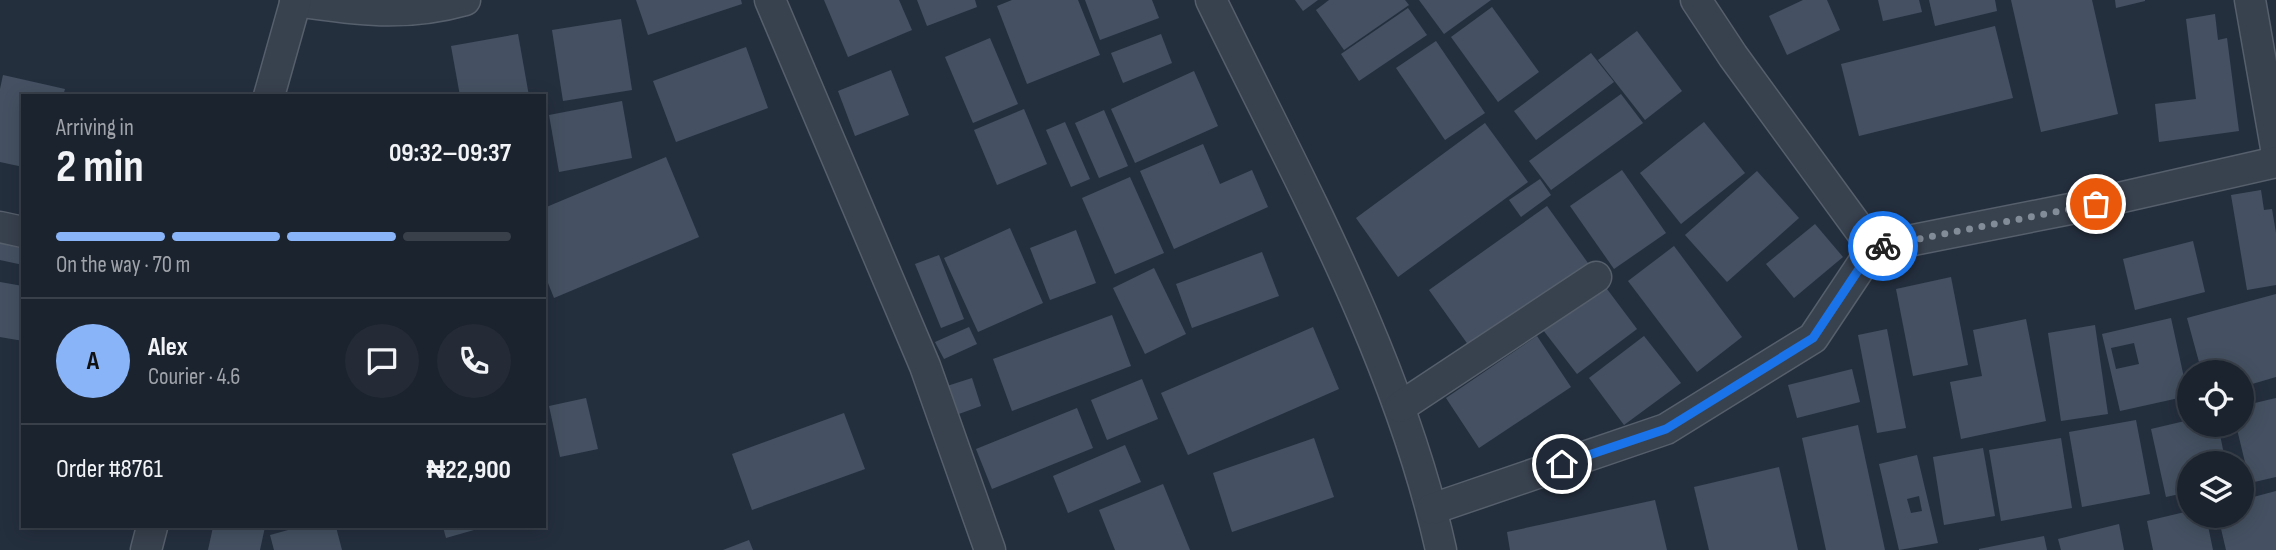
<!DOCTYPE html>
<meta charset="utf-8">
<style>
body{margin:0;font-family:"Sofia Sans Condensed",sans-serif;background:#242b36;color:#f1f3f6;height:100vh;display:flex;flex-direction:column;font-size:26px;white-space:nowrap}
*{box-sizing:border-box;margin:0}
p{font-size:23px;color:#a0a4aa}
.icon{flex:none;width:38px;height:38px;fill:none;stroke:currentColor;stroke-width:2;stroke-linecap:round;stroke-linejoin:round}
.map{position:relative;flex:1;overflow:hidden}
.details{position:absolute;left:21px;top:94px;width:525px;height:434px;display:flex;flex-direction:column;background:#1b232e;border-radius:0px;box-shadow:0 4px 18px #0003,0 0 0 2px #39404a}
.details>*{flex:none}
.tools{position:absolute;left:2177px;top:360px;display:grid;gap:14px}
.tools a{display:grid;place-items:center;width:77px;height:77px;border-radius:50%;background:#1b232e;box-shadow:0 4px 18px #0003,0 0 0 2px #39404a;font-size:35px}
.pin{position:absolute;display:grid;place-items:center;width:60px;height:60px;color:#fff;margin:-30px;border:4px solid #fff;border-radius:50%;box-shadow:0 2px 7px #0007}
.courier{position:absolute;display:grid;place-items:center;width:70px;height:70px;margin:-35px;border:5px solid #1a73e8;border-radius:50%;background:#fff;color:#222;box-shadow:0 2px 9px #0007}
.headline em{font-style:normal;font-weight:700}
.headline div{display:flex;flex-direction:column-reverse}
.headline{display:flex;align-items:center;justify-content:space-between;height:119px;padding:0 35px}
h1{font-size:46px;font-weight:700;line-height:52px}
.bar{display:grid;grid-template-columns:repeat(4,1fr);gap:10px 7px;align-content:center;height:84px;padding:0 35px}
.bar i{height:9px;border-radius:5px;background:#39404a}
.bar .on{background:#8ab4f8}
.bar p{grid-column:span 4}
.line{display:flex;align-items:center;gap:18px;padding:0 35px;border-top:2px solid #39404a}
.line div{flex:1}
.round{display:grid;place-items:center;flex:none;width:74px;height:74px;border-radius:37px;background:#242b36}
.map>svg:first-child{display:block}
</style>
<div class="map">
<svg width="2276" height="550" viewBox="0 0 2276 550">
<rect width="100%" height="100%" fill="#242f3e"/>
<!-- building -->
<g fill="#455162" fill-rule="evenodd">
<polygon points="636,0 741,0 742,4 648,35"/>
<polygon points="824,0 899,0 912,30 848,57"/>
<polygon points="917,0 975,0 977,7 927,26"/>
<polygon points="1012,0 1078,0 1100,55 1027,84 997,6"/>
<polygon points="1085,0 1152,0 1159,18 1100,40"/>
<polygon points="1295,0 1318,0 1303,11"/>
<polygon points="1329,0 1405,0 1409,5 1344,50 1316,10"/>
<polygon points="1419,0 1491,0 1444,34"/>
<polygon points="1803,0 1827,0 1840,30 1787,55 1769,16"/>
<polygon points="1878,0 1919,0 1922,12 1883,21"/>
<polygon points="1929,0 1995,0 1997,11 1935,26"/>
<polygon points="2011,0 2092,0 2118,114 2041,132"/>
<polygon points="2115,0 2145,0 2145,1 2116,8"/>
<polygon points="1492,7 1539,72 1498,102 1451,37"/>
<polygon points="1408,8 1427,35 1359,81 1341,54"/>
<polygon points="2215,14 2218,40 2227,38 2239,131 2159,142 2155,104 2196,99 2186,19"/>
<polygon points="621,19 632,90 563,101 552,30"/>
<polygon points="1995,26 2013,98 1859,136 1841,64"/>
<polygon points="1637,31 1682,91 1645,120 1598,60"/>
<polygon points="518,34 529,96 460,96 451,46"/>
<polygon points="1161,34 1172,63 1123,83 1111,53"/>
<polygon points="990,38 1018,104 973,123 945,57"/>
<polygon points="1436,41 1485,113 1445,140 1396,68"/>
<polygon points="746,47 768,108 676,142 653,81"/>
<polygon points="1591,53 1614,82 1536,140 1514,111"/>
<polygon points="891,70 909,115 855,136 838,91"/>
<polygon points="1194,71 1218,126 1135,163 1111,109"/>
<polygon points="3,75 65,89 63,96 23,96 23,167 0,162 0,89"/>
<polygon points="1621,94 1643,123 1551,190 1529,161"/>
<polygon points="622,101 632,158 559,172 549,115"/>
<polygon points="1024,109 1047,164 997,185 974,130"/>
<polygon points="1104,110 1128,166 1099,178 1075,123"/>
<polygon points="1065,122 1090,179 1071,187 1046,130"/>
<polygon points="1704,122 1745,173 1681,224 1640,173"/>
<polygon points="1485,123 1528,182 1398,277 1356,218"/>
<polygon points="1203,144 1220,184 1252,170 1268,207 1174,249 1140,171"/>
<polygon points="666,157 699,237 554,298 544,273 544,208"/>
<polygon points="1622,170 1666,233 1614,269 1570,206"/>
<polygon points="1757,171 1799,218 1727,282 1685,235"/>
<polygon points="1130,177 1164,253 1115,274 1082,198"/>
<polygon points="1540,179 1551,195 1521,217 1509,200"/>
<polygon points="2261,190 2264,210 2272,209 2276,233 2276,285 2247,290 2231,195"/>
<polygon points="1547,206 1593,270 1474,353 1429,290"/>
<polygon points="1815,224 1843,257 1794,298 1766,264"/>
<polygon points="1010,228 1043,303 978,332 944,258"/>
<polygon points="1076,230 1096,283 1050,300 1030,248"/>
<polygon points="0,240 23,245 23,265 0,260"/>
<polygon points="2193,241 2205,292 2135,310 2123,259"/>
<polygon points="1674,246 1742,337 1697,372 1628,281"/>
<polygon points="1262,252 1279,296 1192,328 1176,284"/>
<polygon points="939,255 964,319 941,328 915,264"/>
<polygon points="1154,268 1186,334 1145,354 1113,288"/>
<polygon points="1951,277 1968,365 1913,376 1896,289"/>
<polygon points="1601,281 1637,329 1577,374 1540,326"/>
<polygon points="0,282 23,286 23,341 0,337"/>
<polygon points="2276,294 2276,377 2242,387 2242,373 2202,373 2187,318"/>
<polygon points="1112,315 1131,366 1012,411 993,359"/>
<path d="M 2171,318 L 2188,396 L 2120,411 L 2102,334 ZM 2134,343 L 2139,364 L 2116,369 L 2111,348 Z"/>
<polygon points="2026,319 2046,421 1961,439 1950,382 1982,376 1973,330"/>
<polygon points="2095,325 2108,414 2061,421 2048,333"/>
<polygon points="969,327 977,344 944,359 935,342"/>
<polygon points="1313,327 1339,389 1188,455 1161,393"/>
<polygon points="1887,329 1906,428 1877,433 1858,335"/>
<polygon points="1537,336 1571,387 1479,448 1446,398"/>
<polygon points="1644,336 1681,383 1624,425 1589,378"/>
<polygon points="1852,369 1860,402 1797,418 1788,385"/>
<polygon points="972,378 981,406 956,415 947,386"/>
<polygon points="1142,379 1158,419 1107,440 1091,400"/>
<polygon points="586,398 598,449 560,457 549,406"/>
<polygon points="2276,398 2276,477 2250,483 2236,425 2242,425 2242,406"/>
<polygon points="1077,408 1093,448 992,489 976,449"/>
<polygon points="844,413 865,469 752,510 732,454"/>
<polygon points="2136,420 2150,494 2082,507 2069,432"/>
<polygon points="2189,420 2189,425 2218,425 2226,464 2189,464 2189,492 2166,497 2151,429"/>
<polygon points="1858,425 1885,550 1826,550 1802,438"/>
<polygon points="1314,438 1334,497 1232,532 1213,473"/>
<polygon points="2061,438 2072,508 2001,521 1989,450"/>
<polygon points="1125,445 1141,482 1068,513 1053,476"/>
<polygon points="1983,448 1995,516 1944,525 1933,457"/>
<path d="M 1917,455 L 1938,543 L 1899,550 L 1879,464 ZM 1919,496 L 1922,511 L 1911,513 L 1907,499 Z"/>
<polygon points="1779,467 1798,550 1709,550 1694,487"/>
<polygon points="1163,484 1190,550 1115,550 1099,510"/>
<polygon points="2276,491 2276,550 2226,550 2218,516 2242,516 2242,500"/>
<polygon points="1655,500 1667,550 1510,550 1507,532"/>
<polygon points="2189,511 2189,516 2206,516 2213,550 2153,550 2147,521"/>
<polygon points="2119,524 2124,550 2061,550 2058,539"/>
<polygon points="213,527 265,527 260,550 208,550"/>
<polygon points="299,527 336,527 342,550 274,550 270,535"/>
<polygon points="443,527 481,527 481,528 446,538"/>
<polygon points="2044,536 2047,550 1979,550 1979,549"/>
<polygon points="749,540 753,550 723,550"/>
</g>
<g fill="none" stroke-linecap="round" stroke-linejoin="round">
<!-- minor casing -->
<g stroke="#565f6c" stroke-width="33">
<g id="minor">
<polyline points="770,0 925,366 990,550"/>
<path d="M 1211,0 C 1297,177 1398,356 1441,550"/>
<polyline points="1696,0 1733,56 1873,248"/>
<polyline points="2250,0 2276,148"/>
<path d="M 295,1 C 356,10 405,17 465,0"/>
<polyline points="269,96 296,0"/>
<polyline points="0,227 23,232"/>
<polyline points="1400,407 1596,277"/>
<polyline points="1432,509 1666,429 1813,338 1873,248 2070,209 2276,162"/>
<polyline points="146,550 152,527"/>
</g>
</g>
<!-- minor -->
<use href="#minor" stroke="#38414e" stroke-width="30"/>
</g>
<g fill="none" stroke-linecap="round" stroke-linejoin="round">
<!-- done -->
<polyline stroke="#828b98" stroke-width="7" stroke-dasharray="0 12.6" points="1883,246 2096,204"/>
<!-- route -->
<polyline stroke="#1a73e8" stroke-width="9" points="1562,464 1666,429 1813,338 1873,248 1883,246"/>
</g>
</svg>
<div class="tools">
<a><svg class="icon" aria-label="locate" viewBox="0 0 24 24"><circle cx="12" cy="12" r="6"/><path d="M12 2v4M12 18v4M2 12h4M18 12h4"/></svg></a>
<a><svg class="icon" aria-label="layers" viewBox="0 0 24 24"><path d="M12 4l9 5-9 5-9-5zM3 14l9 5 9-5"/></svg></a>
</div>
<div class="pin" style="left:2096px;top:204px;background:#ea580c"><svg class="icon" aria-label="bag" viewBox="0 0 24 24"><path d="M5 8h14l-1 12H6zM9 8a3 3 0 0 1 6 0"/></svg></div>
<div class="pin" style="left:1562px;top:464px;background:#1f2937"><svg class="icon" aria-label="home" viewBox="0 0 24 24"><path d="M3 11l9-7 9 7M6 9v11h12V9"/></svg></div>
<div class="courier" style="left:1883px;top:246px"><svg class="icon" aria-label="bike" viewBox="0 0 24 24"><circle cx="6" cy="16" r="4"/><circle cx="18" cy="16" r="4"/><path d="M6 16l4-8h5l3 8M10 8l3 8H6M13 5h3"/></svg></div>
<section class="details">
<div class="headline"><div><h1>2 min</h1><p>Arriving in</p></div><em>09:32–09:37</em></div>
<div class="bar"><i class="on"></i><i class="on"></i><i class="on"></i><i></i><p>On the way · 70 m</p></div>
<div class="line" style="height:126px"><b class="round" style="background:#8ab4f8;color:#111">A</b><div><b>Alex</b><p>Courier · 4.6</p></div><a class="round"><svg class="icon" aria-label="chat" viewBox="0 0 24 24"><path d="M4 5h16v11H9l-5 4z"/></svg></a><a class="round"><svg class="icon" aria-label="phone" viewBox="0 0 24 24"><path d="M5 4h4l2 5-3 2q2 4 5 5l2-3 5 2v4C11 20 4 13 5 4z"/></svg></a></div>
<div class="line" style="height:91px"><div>Order #8761</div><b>₦22,900</b></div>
</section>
</div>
